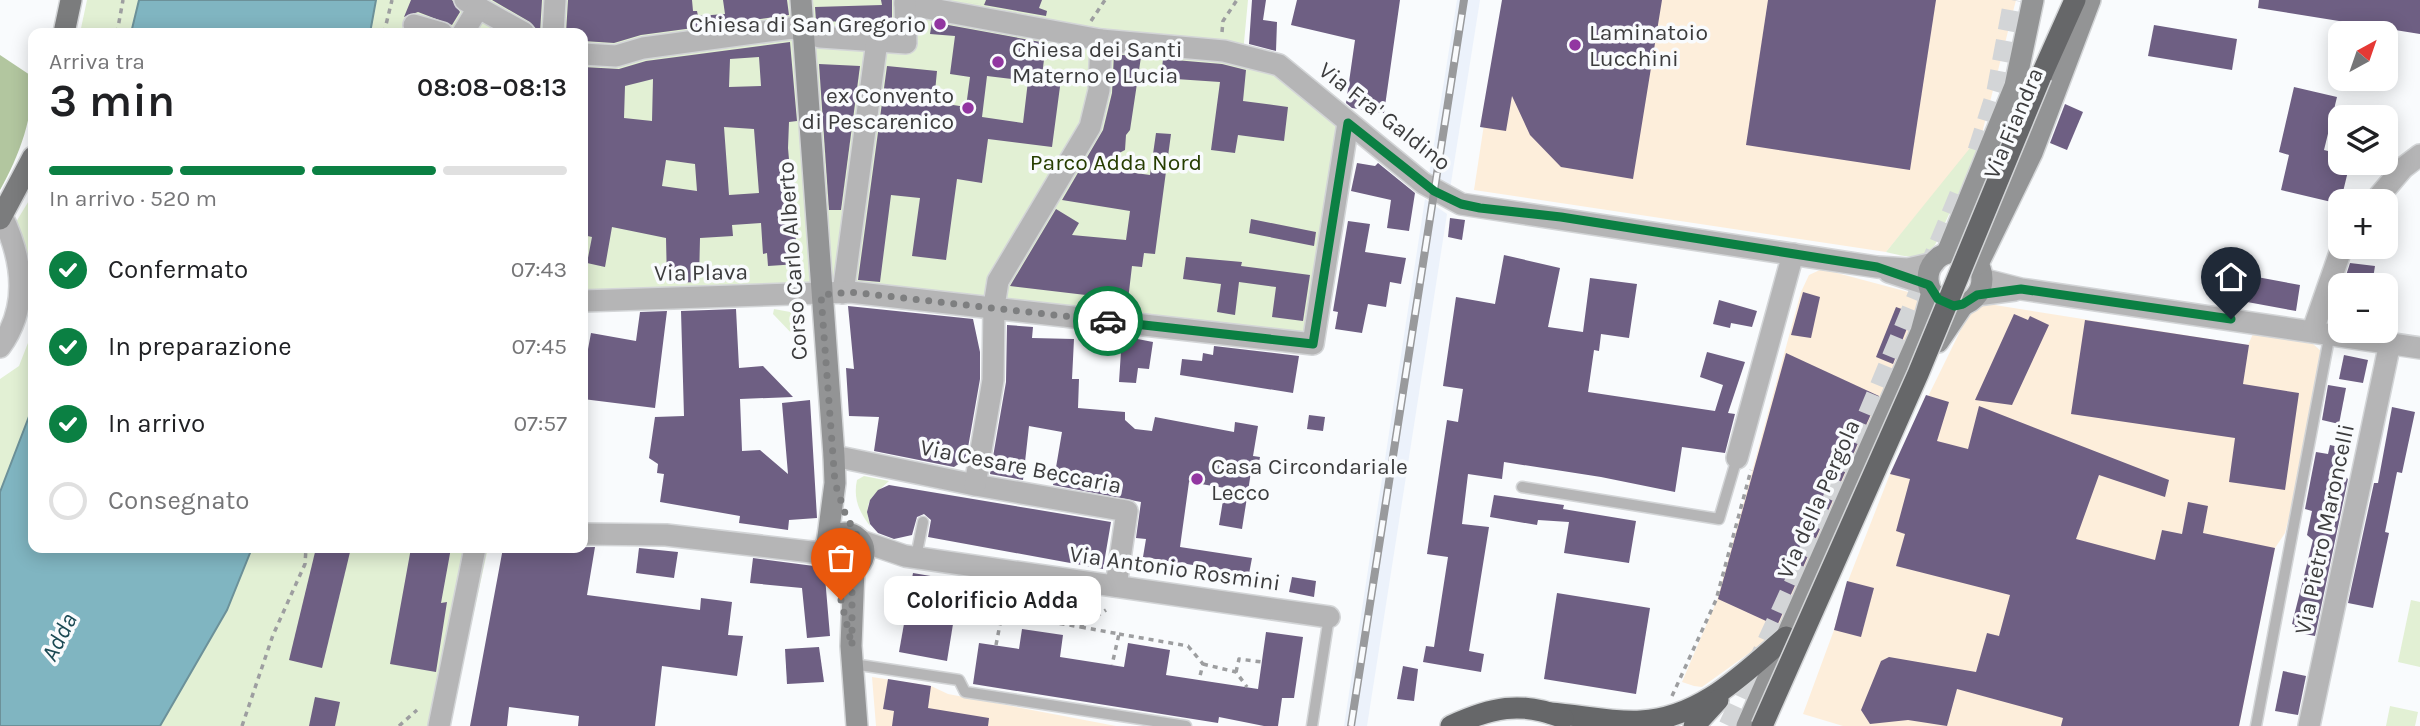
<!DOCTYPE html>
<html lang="it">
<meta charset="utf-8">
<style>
body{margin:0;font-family:Karla,sans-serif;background:#f6f6f6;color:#202124;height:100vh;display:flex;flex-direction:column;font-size:26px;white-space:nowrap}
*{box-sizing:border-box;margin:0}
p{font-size:23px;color:#757577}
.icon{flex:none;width:38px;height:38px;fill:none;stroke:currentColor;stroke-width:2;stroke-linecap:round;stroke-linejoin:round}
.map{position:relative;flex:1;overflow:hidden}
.sheet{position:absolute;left:28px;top:28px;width:560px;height:525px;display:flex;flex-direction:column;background:#fff;border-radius:14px;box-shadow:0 4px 18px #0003}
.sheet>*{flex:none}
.needle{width:46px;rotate:40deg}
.fabs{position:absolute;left:2328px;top:21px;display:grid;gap:14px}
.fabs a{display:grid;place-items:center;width:70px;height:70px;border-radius:14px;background:#fff;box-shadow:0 4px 18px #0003;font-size:35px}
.pin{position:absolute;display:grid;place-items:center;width:60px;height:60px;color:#fff;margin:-72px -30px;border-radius:50% 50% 50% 0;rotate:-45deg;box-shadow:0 0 7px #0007}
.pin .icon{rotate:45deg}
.courier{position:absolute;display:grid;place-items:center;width:70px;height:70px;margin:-35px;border:5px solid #0b8043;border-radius:50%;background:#fff;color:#222;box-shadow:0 2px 9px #0007}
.bubble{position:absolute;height:49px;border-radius:14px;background:#fff;box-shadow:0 4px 18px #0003;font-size:23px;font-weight:600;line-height:49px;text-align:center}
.head em{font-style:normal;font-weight:600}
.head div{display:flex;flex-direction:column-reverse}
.head{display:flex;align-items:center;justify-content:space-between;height:119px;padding:0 21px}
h1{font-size:46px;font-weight:600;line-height:52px}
.bar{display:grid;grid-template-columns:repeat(4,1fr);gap:10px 7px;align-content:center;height:84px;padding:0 21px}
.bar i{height:9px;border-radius:5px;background:#e0e0e0}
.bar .on{background:#0b8043}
.bar p{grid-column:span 4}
ol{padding:0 21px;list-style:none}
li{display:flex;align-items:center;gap:21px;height:77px}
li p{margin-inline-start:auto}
li .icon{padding:7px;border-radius:50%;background:#0b8043;color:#fff;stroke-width:4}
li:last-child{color:#757577}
li i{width:38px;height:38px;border:4px solid #e0e0e0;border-radius:50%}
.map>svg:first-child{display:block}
</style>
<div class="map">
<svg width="2420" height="726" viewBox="0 0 2420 726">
<rect width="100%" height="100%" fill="#f9fbfd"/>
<!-- built -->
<g fill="#ecf2fb">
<polygon points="1457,0 1480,0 1450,189 1429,175"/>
<polygon points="1425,199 1447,214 1367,726 1344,726"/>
</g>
<!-- industrial -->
<g fill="#fdeedb">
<polygon points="1503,0 2016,0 1981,137 1886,252 1474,190"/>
<polygon points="1822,269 1927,297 1780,631 1702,687 1694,686 1682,682 1717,600 1801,292 1809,275"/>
<polygon points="1982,303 2248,345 2253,334 2313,344 2321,351 2295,493 2285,533 2275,548 2239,726 1843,726 1803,714 1834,630 1848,581 1890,474 1970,311"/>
<polygon points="872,677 931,686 948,694 1116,726 876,726"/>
</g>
<!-- green -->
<g fill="#e2f0d4">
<polygon points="87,0 1248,0 1243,53 1291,61 1352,116 1322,346 788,291 583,302 583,33 80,33"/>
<path d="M 1991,122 L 1935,245 C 1920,261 1906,257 1886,252 Z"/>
<polygon points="33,194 33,290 25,304 29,261 16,222"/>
<polygon points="774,309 801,314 801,338 796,338 773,314"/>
<polygon points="33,330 33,548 488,548 449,726 0,726 0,379 19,366"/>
<path d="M 864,476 L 889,481 C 870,499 864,499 870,526 C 859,512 853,498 857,480 Z"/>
<polygon points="2411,600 2420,602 2420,667 2398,662"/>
<polygon points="2390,706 2418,712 2415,726 2386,726"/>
</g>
<!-- forest -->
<path fill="#b2c69f" d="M 0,55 L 33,77 C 33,118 20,154 0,190 Z"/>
<!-- water -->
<g fill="#80b5c1" stroke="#6c9199" stroke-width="2">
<polygon points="139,0 376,0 370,33 131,33"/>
<polygon points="33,406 33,548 252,548 227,610 160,726 0,726 0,492"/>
</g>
<!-- building -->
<g fill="#6e5f83" fill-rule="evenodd">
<polygon points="411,0 452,0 460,12 452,25 418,12 404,17"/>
<polygon points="492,0 542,0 540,33 530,22"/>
<polygon points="568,0 692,0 693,11 697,11 698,16 725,14 723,0 787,0 789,15 641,35 614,43 583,41 583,33 566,33"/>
<polygon points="881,0 892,0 892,23 816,21 815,7 882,5"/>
<polygon points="956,0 984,5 986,0 1042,0 1039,8 1047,11 1046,16"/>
<polygon points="1252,0 1266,0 1263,20 1277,22 1276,51 1249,44"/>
<polygon points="1297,0 1400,0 1384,113 1352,108 1346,103 1355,40 1291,25"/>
<polygon points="1502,0 1662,0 1633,179 1561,167 1530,135 1512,96 1506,131 1480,127"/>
<polygon points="1768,0 1936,0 1910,170 1746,145"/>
<polygon points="2259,0 2420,0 2420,34 2258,8"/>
<path d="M 932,22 L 1046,43 L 1042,76 L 1061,79 L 1052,147 L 988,139 L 982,183 L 957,179 L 946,260 L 912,256 L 920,198 L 891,195 L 880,282 L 858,280 L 887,66 L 937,71 L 934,102 L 966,107 L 970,77 L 950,74 L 955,36 L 930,34 ZM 987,76 L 1028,81 L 1023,123 L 982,117 Z"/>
<polygon points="2154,25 2237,39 2232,70 2148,56"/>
<path d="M 790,42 L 797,121 L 789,122 L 788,148 L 798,264 L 768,266 L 767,253 L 763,254 L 761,223 L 732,225 L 733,236 L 700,238 L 699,282 L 667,283 L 666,238 L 612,227 L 605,267 L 587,263 L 592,237 L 583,235 L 588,194 L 583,193 L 583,67 L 619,69 L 646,61 ZM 759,57 L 761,86 L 729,87 L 730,59 ZM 653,79 L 652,121 L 624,118 L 625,86 ZM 724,127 L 754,129 L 759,193 L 729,195 ZM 666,160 L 695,164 L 697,191 L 662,186 Z"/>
<polygon points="1114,54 1141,57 1130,130 1126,135 1125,150 1092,167 1150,175 1156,133 1171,134 1155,254 1144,253 1142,267 1132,266 1128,300 1010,286 1056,209 1079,223 1072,235 1126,240 1130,211 1062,200 1103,130 1112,93"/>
<polygon points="1163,59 1222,64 1246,70 1243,101 1288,107 1284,141 1238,135 1235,153 1211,150 1220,82 1161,78"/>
<polygon points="819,64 860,66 841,210 829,210"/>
<polygon points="2294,87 2337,97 2324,150 2340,154 2340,163 2350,163 2340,204 2281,190 2289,155 2279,152"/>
<polygon points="2065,104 2083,112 2067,150 2050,143"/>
<polygon points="1357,163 1375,166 1378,163 1415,193 1409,231 1387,228 1391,200 1351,191"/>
<polygon points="1450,218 1465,220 1462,240 1448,237"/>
<polygon points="1251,219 1316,232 1314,246 1249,233"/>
<polygon points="1348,221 1370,224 1365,252 1406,258 1401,284 1390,282 1386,307 1368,304 1362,333 1335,329 1338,312 1333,311"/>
<polygon points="1504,255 1560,268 1548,327 1583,332 1590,278 1637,284 1629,338 1601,334 1599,351 1594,350 1588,392 1715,411 1723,385 1700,377 1707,352 1745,362 1728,413 1735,414 1725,453 1682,447 1675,492 1601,477 1504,462 1502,479 1468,474 1462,524 1489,527 1469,651 1484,654 1481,672 1423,662 1426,646 1434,647 1448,557 1427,554 1447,420 1458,422 1463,389 1443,386 1456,297 1495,304"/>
<polygon points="1186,257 1242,262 1241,266 1310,275 1303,321 1272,317 1276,287 1239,282 1235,315 1217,312 1221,284 1183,279"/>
<polygon points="2350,263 2375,266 2372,285 2343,285"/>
<polygon points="2214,269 2300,285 2296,311 2209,295"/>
<polygon points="1803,292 1820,297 1811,338 1791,335"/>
<polygon points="1719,300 1757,311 1752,327 1731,323 1730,328 1713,324"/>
<polygon points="848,306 973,319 980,352 980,379 966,459 954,467 874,451 879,417 849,416 846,368 854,369"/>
<polygon points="1896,307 1913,313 1893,364 1876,357"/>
<polygon points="736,309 739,368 763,366 793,397 740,399 742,451 760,450 788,474 782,403 810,400 817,518 789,520 788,530 739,523 740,516 660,502 664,474 657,473 658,464 649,458 655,417 684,416 681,311"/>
<polygon points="667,311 655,408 583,399 586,379 583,376 591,333 636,341 640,312"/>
<polygon points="2014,314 2028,320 2030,316 2049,325 2012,405 1975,400"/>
<polygon points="2085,320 2249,345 2243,384 2299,393 2285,490 2229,482 2235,438 2071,414"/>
<polygon points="1007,325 1033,327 1032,338 1074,339 1072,379 1079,379 1078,408 1125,412 1125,420 1135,429 1152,431 1155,417 1234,432 1235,422 1258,426 1253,456 1260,457 1257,473 1251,472 1242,529 1219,525 1225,488 1189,482 1180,547 1252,558 1249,574 1143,557 1146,539 1136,538 1141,502 1053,485 1062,432 1029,426 1023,480 990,474 1006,382"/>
<polygon points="1122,336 1153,342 1149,369 1138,368 1136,383 1119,382"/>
<polygon points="1214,346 1299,356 1293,393 1180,375 1182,359 1202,361 1203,353 1213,355"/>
<polygon points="1786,353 1879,396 1777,626 1718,599"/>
<polygon points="2344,355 2368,360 2363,383 2339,379"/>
<polygon points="2328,385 2346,388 2339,424 2322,420"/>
<polygon points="1926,395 1949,402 1937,441 1968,449 1979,406 2169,480 2165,497 2099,475 2076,539 2155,560 2162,530 2182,534 2188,502 2208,506 2203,533 2275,548 2239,726 2061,726 2063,718 1957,689 1947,726 1908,720 1870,724 1861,710 1881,661 1889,657 1976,672 1987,633 1999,636 2010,595 1896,566 1905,534 1896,531 1910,479 1890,474"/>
<polygon points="2392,407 2415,412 2402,473 2397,472 2385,532 2389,533 2373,608 2348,603 2374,483 2378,483"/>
<polygon points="1309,415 1325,417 1323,431 1307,429"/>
<polygon points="2330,445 2348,449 2342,474 2348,479 2315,636 2294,632 2295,625 2292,624 2313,540 2307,535 2312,511 2305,509 2316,452 2328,454"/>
<polygon points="889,485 1111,522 1103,569 928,537 931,520 924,514 917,517 912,535 894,539 878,533 870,524 867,512 870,500 878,490"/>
<polygon points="1494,495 1564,505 1563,509 1636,521 1629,563 1564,553 1569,522 1538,520 1537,525 1490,517"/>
<polygon points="595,547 587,595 700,610 701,598 732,602 728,635 743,636 737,676 662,666 655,726 578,726 579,716 509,707 507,726 470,726 503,548 542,550 543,548"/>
<polygon points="316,548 351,548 322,668 289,660"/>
<polygon points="411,548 451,548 441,603 447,602 436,672 390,664"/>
<polygon points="639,548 678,552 674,578 636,573"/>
<polygon points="753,558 814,566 825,577 830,636 807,638 802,588 750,583"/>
<polygon points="913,573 960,581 947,661 899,652"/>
<polygon points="1292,577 1316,581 1314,597 1289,592"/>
<polygon points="988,581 1015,585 1011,610 984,605"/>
<polygon points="1847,581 1874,588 1861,637 1834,630"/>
<polygon points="1557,593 1650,608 1636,694 1544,679"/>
<polygon points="1022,629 1063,635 1060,657 1124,667 1128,643 1170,650 1166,675 1258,689 1266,632 1303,637 1294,698 1282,698 1278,726 1264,726 1219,717 1218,723 973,684 979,643 1019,649"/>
<polygon points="819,647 824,682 787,684 785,649"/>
<polygon points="1403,666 1418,669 1414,701 1397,699"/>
<polygon points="2283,671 2306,676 2298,715 2275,711"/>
<polygon points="888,679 931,686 928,708 989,718 988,726 892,726 894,711 883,709"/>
<polygon points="315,697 340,702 335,726 309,726"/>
</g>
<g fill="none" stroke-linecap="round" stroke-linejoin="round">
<!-- highway-tunnel -->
<g stroke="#d3d5d7" stroke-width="21" stroke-dasharray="21 10" stroke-linecap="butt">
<polyline points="1978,151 1997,91 2014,0"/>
<polyline points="1729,726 1835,495 1963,187"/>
</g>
<!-- lane casing -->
<g stroke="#d3d5d7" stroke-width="13">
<g id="lane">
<polyline points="1522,487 1719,519 1737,458"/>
<polyline points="916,557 923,522"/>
<polyline points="853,664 959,680 965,692 1186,726"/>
<polyline points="1312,726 1329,617"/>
<polyline points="2256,726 2330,333"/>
</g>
</g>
<!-- street casing -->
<g stroke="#d3d5d7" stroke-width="24">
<g id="street">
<polyline points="465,0 524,33"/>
<polyline points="905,4 1101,40 1224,51 1279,65 1423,183 1461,204 1877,267 1908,269 1934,263"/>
<polyline points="414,25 442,33"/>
<polyline points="463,33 478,8"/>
<polyline points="553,33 555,0"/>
<polyline points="583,54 616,56 643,48 792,28 820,37 906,43 905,0"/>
<polyline points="2375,201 2403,168 2420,155"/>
<polyline points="1889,272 1929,285"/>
<polyline points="1982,279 2021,289 2420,348"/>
<polyline points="843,293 877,41"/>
<polyline points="1977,295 2015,290"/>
<polyline points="583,301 850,292 1313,344 1348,123"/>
<polyline points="2313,330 2342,247"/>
<path d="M 0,347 C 30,306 22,258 2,216"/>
<polyline points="834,456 975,485 1127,511 1116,586"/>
<polyline points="1737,458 1793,254"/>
<polyline points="975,485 993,380 994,306 998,281 1090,127 1099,90 1101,40"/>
<polyline points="583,534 666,535 820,553 827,544"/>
<polyline points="861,541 905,556 1329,617"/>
<polyline points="439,726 475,548"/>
<polyline points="2309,726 2390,343"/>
</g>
</g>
<!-- secondary casing -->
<g stroke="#d3d5d7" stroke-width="24">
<g id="secondary">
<polyline points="801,0 834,456 835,483 827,544"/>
<circle cx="1955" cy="279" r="27"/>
<polyline points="1947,253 2015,86 2033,0"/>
<polyline points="1978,264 2032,153 2090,0"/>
<polyline points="1938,342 1963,305"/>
<circle cx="845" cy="552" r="19"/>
<polyline points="854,569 851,646 857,726"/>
<polyline points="1747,726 1921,332 1932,292"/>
</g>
</g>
<!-- primary casing -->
<g stroke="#d3d5d7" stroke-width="24">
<g id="primary">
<polyline points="64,33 71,0"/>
<polyline points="0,219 33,157"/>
</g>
</g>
<!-- highway casing -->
<g stroke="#d3d5d7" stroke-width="24">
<g id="highway">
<polyline points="2041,76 2075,0"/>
<path d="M 1550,713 C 1580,715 1612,723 1641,721 C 1701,718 1744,673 1786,637"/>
<path d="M 1451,726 C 1490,708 1521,700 1563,718"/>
<polyline points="1694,726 1718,700"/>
</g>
</g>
<!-- path -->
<g stroke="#9d9ea0" stroke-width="3.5" stroke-dasharray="5 5" stroke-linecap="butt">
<polyline points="1091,21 1105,0"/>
<polyline points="1222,32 1223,21 1237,0"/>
<polyline points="117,33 123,0"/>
<polyline points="384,33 392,0"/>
<polyline points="1081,627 1119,634 1112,665"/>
<polyline points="1119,634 1188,646 1203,664 1199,680"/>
<polyline points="996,645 1002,614 1081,627 1106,610"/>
<polyline points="1203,664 1236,672 1247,687"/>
<polyline points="1236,672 1239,659 1262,662"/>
<polyline points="1672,696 1716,600 1751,470"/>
<polyline points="242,726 273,635 305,564 306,548"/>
<polyline points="399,726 417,710"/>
</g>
<!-- lane -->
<use href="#lane" stroke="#b5b5b6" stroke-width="10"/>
<!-- street -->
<use href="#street" stroke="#b5b5b6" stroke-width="21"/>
<!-- secondary -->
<use href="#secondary" stroke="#939495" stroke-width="21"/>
<!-- primary -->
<use href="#primary" stroke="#7b7c7d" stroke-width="21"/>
<!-- highway -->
<use href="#highway" stroke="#666769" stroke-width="21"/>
<!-- rail casing -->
<g stroke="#999a9c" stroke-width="8">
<polyline id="rail" points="1351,726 1464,0"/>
</g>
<!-- rail -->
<use href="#rail" stroke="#f9fbfd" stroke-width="5" stroke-dasharray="16" stroke-linecap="butt"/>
<!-- highway-bridge casing -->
<g stroke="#d3d5d7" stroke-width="24" stroke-linecap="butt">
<polyline id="highway-bridge" points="1762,726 1918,374 2041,76"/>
</g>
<!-- highway-bridge -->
<use href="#highway-bridge" stroke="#666769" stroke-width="21"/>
</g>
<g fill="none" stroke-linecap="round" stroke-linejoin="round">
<!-- done -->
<polyline stroke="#7e7f80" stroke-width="7" stroke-dasharray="0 12.6" points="841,600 852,646 852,579 864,556 864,548 846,516 835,483 821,295 850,292 1108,321"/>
<!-- route -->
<polyline stroke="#0b8043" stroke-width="9" points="1108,321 1313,344 1348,123 1434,191 1461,204 1480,208 1561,217 1877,267 1929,285 1938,299 1954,306 1963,304 1977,295 2021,289 2231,319"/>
</g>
<!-- markers -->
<g fill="#9236a1" stroke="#f9fbfd" stroke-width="2.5">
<circle cx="940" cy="24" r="7"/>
<circle cx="1575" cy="45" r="7"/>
<circle cx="998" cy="62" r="7"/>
<circle cx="968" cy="108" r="7"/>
<circle cx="1197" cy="479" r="7"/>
</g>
<g text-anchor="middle" stroke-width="7" stroke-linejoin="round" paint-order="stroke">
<!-- poi labels -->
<g font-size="23" fill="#3c3c3d" stroke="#f9fbfd" text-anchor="start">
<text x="926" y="32" text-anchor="end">Chiesa di San Gregorio</text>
<text x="1589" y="40">Laminatoio<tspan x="1589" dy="26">Lucchini</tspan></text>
<text x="1012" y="57">Chiesa dei Santi<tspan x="1012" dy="26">Materno e Lucia</tspan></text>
<text x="954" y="103" text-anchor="end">ex Convento<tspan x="954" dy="26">di Pescarenico</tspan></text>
<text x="1211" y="474">Casa Circondariale<tspan x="1211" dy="26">Lecco</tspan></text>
</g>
<!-- street labels -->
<g font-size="23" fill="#3c3c3d" stroke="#f9fbfd">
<text transform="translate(1385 116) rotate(38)" y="8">Via Fra' Galdino</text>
<text transform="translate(2013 123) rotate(-67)" y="8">Via Fiandra</text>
<text transform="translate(792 261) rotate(-94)" y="8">Corso Carlo Alberto</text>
<text transform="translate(701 272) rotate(-1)" y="8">Via Plava</text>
<text transform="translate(1021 466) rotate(11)" y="8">Via Cesare Beccaria</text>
<text transform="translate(1818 499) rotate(-66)" y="8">Via della Pergola</text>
<text transform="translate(2324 529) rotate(-78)" y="8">Via Pietro Maroncelli</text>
<text transform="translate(1175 568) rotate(8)" y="8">Via Antonio Rosmini</text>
</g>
<!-- park labels -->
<g font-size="23" fill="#263d00" stroke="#f9fbfd">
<text x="1116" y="170">Parco Adda Nord</text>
</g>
<!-- water labels -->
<g font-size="24" font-style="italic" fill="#1b4a54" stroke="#f9fbfd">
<text transform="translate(59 637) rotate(-63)" y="8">Adda</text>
</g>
</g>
</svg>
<div class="fabs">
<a><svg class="needle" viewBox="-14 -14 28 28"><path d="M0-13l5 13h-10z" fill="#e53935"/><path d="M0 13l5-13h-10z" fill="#757577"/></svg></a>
<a><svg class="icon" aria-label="layers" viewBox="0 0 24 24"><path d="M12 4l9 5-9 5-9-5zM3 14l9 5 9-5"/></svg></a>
<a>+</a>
<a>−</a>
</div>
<div class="pin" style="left:841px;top:600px;background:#ea580c"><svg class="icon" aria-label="bag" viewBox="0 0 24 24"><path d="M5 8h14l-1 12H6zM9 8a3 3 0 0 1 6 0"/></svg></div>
<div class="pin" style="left:2231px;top:319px;background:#1f2937"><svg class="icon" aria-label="home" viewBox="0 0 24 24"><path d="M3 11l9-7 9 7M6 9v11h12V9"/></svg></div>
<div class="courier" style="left:1108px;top:321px"><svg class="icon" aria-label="car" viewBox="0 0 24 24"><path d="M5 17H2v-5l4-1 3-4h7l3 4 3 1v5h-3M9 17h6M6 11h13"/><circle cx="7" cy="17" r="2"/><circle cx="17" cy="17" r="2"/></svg></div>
<div class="bubble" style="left:884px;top:576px;width:217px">Colorificio Adda</div>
<section class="sheet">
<div class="head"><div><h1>3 min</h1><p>Arriva tra</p></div><em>08:08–08:13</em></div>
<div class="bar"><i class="on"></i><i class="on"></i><i class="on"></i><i></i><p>In arrivo · 520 m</p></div>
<ol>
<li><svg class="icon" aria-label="check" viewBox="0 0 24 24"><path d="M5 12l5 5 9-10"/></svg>Confermato<p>07:43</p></li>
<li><svg class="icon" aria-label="check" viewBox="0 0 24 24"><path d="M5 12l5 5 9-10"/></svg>In preparazione<p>07:45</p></li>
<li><svg class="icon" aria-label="check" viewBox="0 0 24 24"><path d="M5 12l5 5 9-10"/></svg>In arrivo<p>07:57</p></li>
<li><i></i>Consegnato</li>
</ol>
</section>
</div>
